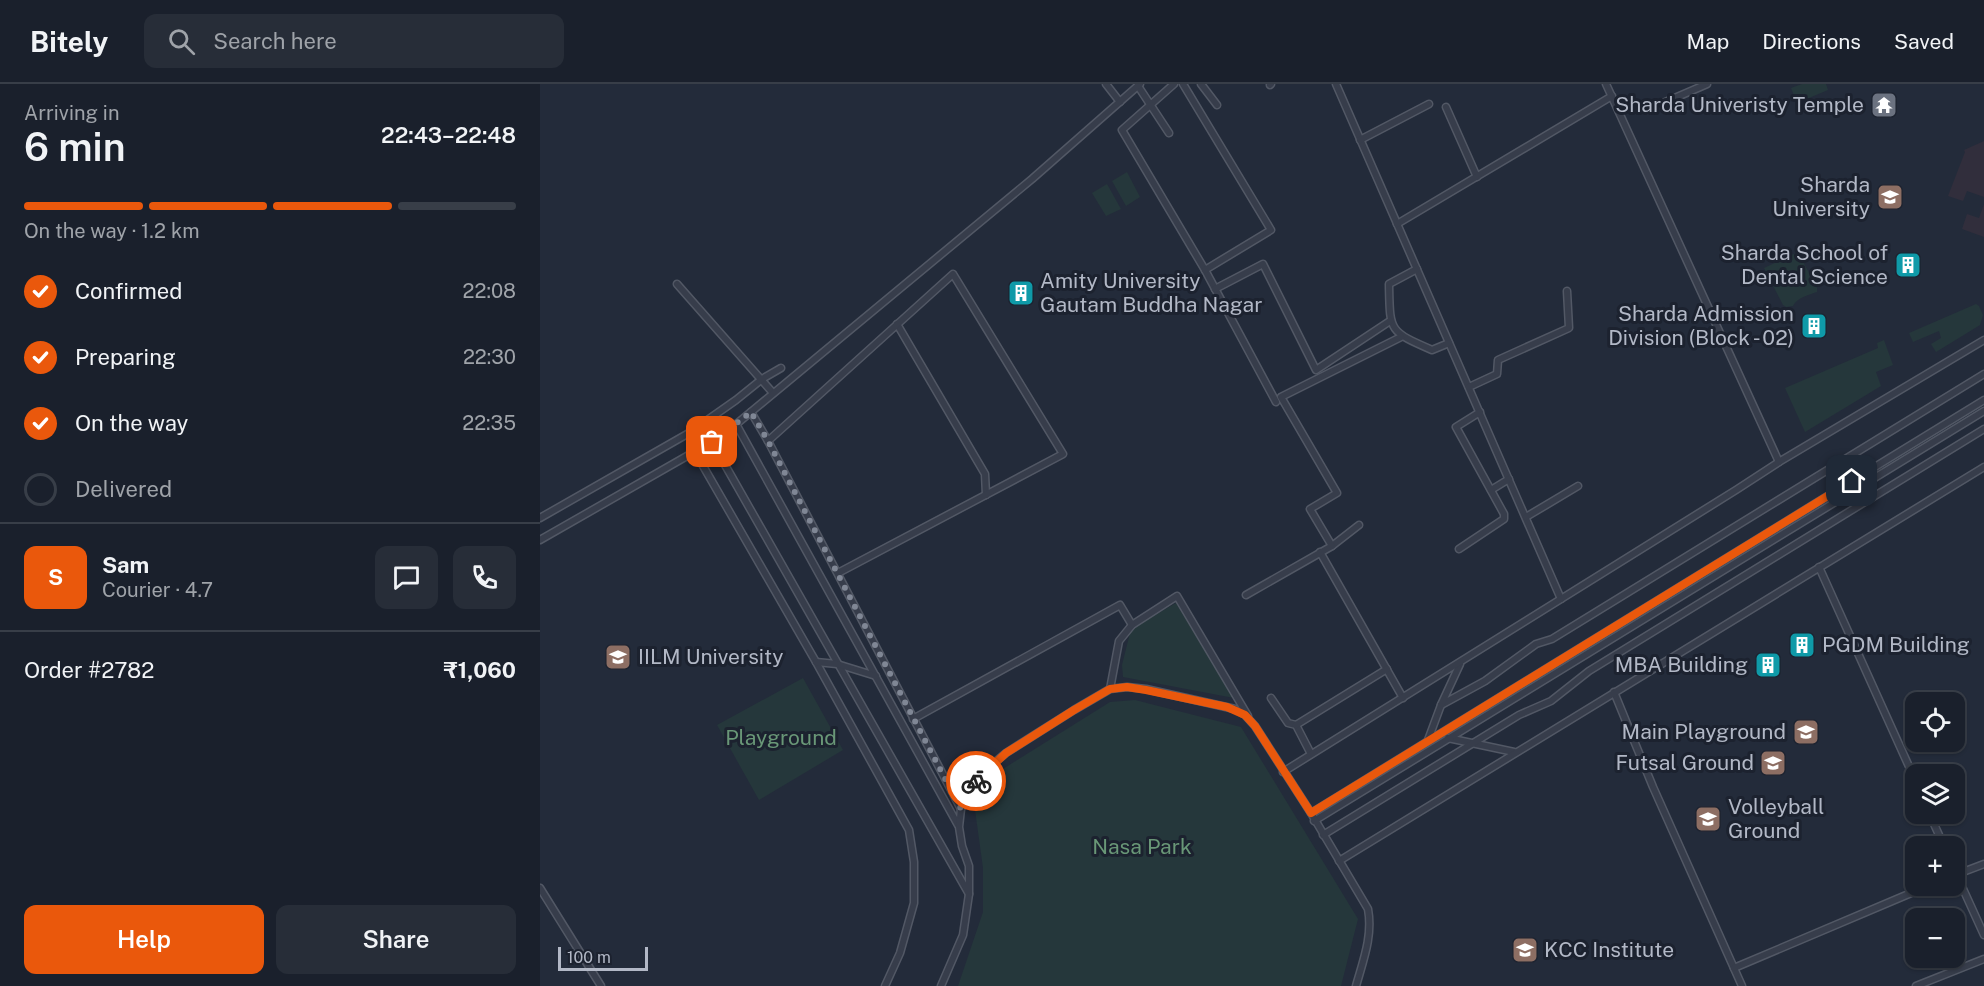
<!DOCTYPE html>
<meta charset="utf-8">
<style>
body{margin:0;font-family:"Public Sans",sans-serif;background:#272d38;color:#f1f3f6;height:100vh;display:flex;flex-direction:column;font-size:22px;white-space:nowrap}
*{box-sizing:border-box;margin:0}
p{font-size:20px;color:#9fa3a9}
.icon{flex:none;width:33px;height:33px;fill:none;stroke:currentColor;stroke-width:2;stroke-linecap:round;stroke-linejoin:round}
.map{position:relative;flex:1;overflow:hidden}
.panel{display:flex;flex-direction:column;background:#1a202c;width:540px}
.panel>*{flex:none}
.tools{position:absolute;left:1365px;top:608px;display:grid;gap:12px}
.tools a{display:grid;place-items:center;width:60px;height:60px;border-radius:12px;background:#1a202c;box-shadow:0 2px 4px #0004,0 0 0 2px #383e48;font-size:30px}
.scale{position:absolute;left:18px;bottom:15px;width:90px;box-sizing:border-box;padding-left:6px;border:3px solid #b2b8c6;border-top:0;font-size:16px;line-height:21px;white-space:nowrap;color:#b2b8c6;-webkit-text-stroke:4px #1c222f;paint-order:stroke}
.pin{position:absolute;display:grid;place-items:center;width:51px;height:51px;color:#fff;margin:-26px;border-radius:12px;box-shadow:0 3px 9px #0006}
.courier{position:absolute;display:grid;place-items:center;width:60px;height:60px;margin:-30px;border:4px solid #ea580c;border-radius:50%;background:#fff;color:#222;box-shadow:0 2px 8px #0007}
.headline em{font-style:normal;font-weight:600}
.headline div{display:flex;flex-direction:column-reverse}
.headline{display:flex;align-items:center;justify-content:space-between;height:102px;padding:0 24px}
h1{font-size:39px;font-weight:600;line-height:45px}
.bar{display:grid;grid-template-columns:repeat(4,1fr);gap:9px 6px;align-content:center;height:72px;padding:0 24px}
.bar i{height:8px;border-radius:4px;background:#383e48}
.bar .selected{background:#ea580c}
.bar p{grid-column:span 4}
.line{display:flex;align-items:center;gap:15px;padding:0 24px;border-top:2px solid #383e48}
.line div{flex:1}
.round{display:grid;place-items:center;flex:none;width:63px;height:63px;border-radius:12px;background:#272d38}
ol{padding:0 24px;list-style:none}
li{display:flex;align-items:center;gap:18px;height:66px}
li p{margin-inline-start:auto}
li .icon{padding:6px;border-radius:50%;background:#ea580c;color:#fff;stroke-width:4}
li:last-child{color:#9fa3a9}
li i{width:33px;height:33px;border:3px solid #383e48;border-radius:50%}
.action{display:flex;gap:12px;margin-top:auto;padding:12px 24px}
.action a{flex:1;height:69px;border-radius:12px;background:#ea580c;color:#fff;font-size:24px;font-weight:600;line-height:69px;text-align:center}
.action a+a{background:#272d38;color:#f1f3f6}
header{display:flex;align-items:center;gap:36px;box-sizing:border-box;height:84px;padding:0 30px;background:#1a202c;border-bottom:2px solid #383e48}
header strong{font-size:28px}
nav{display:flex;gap:33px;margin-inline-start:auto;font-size:21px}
.search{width:420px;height:54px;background:#272d38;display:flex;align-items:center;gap:15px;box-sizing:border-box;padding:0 21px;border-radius:12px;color:#9fa3a9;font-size:22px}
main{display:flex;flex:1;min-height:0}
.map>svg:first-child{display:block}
</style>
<header>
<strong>Bitely</strong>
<div class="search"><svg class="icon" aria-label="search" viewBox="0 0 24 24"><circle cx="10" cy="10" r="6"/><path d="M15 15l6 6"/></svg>Search here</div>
<nav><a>Map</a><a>Directions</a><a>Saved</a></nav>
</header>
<main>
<section class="panel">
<div class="headline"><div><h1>6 min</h1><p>Arriving in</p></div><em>22:43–22:48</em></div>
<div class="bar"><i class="selected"></i><i class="selected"></i><i class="selected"></i><i></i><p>On the way · 1.2 km</p></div>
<ol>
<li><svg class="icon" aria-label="check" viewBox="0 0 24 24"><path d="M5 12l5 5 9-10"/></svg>Confirmed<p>22:08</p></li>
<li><svg class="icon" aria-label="check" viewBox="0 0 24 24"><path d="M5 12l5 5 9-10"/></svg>Preparing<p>22:30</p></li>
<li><svg class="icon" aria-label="check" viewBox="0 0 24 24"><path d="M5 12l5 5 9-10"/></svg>On the way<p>22:35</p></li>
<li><i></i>Delivered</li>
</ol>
<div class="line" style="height:108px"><b class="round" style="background:#ea580c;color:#fff">S</b><div><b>Sam</b><p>Courier · 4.7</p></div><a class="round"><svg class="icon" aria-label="chat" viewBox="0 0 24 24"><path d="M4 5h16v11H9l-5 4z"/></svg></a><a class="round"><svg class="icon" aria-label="phone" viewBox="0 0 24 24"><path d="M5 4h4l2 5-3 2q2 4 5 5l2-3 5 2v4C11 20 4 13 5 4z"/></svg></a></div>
<div class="line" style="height:78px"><div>Order #2782</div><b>₹1,060</b></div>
<div class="action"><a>Help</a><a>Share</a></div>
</section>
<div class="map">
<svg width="1444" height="902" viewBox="0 0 1444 902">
<rect width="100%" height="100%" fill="#232b3a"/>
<!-- medical -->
<g fill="#312e3c">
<polygon points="1444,57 1444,113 1427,107 1423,117 1408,112 1425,68 1424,66"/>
<polygon points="1444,120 1444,153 1422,145 1427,130 1439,134"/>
</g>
<!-- green -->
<g fill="#25373b">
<polygon points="1262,0 1286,0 1288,6 1257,19 1251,4"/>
<polygon points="587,88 600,113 586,122 572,97"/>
<polygon points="567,100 581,125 566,132 552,109"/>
<path d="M 1258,168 L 1277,204 L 1277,208 C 1271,210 1256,214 1253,222 L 1246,223 L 1243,221 L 1224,184 Z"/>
<polygon points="1436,220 1439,222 1443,231 1440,241 1396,268 1391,260 1401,254 1399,247 1373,258 1369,249"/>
<polygon points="1344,256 1353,281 1336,288 1341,302 1265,348 1245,304 1338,264 1337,259"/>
<polygon points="636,519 694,614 583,593 582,581 591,545"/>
<polygon points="263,594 303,666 219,716 177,641"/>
<polygon points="595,616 701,643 818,835 801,902 418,902 443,828 443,784 435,726 458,688 570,618"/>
</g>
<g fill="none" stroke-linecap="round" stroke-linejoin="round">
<!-- minor casing -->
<g stroke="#525865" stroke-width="9">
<g id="minor">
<polyline points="566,0 580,18"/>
<polyline points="634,0 582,46 665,186 736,318"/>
<polyline points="643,0 731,146 665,186"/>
<polyline points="661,0 677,21"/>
<polyline points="796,0 1021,515"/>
<polyline points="1066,0 1239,378"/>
<polyline points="730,1 731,0"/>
<polyline points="598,2 629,49"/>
<polyline points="906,23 937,93"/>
<polyline points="1107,26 1167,0"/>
<polyline points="820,56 889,20"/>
<polyline points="857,140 1072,12"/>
<path d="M 877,185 L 849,200 C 850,247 848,247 892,266 L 909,259"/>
<polyline points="137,200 233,309"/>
<polyline points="675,205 723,180 776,286 850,237"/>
<polyline points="357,240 445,390 446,411"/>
<polyline points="929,303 957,290 958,276 1029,244 1027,207"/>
<polyline points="211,328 228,357 421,725"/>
<polyline points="196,340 418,741"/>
<polyline points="228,357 413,190 523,370 298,489"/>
<polyline points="172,358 429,810"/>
<polyline points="155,368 276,578 369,746 374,778 374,819 360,869 345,902"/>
<polyline points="951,406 969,395"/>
<polyline points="986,433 1038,402"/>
<polyline points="0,434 149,349 196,316 222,295 241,284"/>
<polyline points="0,456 182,352 492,95 600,0"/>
<polyline points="792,462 819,441"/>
<polyline points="919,465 964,435 964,430 916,343 940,328"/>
<polyline points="780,468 863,614"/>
<polyline points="1279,483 1376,698"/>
<polyline points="706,511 792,462 770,425 797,409 741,313 861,253"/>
<polyline points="276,578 297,580 336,592"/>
<polyline points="570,605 579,557 592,541 637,512 708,632"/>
<polyline points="1074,608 1113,703 1202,902"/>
<polyline points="731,614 748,639 756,641 771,670"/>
<polyline points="901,621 945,597 996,560 1012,555 1444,290"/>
<polyline points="373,635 580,521 592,541"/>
<polyline points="756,641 847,585"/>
<polyline points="908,654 974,668"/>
<polyline points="888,656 901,621 920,580"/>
<polyline points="743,688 1196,406 1239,378 1444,256"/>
<polyline points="771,729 1444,316"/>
<polyline points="1389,729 1404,762"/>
<polyline points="774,737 1444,327"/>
<polyline points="783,751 979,631 1011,617 1049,587 1444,345"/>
<polyline points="799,777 1444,383"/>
<polyline points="1414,785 1444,851"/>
<polyline points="1415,791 1444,780"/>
<polyline points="0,804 61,902"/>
<polyline points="1194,884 1390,801"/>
<path d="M 401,902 L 423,851 L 429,810 L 429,782 L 422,762 L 419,743 L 421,725 L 427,710 L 447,685 L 466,669 L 534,626 L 570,605 L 587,603 L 606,605 L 695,625 L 705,631 L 715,642 L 771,729 L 828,825 C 833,852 823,877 816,902"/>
<polyline points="1376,902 1444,875"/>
</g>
</g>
<!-- minor -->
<use href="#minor" stroke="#373d4b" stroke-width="6"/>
</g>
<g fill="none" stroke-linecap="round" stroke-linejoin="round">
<!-- done -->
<polyline stroke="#808795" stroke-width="6" stroke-dasharray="0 10.8" points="172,358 211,328 228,357 421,725 427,710 436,697"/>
<!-- route -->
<polyline stroke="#ea580c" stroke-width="8" points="436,697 466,669 534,626 570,605 587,603 606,606 687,623 705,631 715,642 771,729 1312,397"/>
</g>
<!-- icons -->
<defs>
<g id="temple-square" transform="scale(1.35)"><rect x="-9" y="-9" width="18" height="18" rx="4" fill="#6b7280" stroke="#1c222f"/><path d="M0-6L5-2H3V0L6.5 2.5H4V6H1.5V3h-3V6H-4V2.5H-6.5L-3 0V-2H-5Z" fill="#fff"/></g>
<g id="university-square" transform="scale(1.35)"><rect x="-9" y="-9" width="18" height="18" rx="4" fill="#8d6e63" stroke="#1c222f"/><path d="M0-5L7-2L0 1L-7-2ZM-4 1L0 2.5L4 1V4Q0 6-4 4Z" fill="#fff"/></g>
<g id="building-square" transform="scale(1.35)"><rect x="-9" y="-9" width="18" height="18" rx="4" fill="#0f9aa8" stroke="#1c222f"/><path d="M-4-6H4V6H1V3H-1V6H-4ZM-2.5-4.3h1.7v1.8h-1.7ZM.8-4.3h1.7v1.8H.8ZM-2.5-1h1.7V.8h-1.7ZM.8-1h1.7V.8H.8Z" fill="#fff"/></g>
</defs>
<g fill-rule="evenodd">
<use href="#temple-square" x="1344" y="21"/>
<use href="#university-square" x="1350" y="113"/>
<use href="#building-square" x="1368" y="181"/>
<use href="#building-square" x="481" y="209"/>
<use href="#building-square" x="1274" y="242"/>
<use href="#building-square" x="1262" y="561"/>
<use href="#university-square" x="78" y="573"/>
<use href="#building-square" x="1228" y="581"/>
<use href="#university-square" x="1266" y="648"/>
<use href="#university-square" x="1233" y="679"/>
<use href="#university-square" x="1168" y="735"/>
<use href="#university-square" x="985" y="866"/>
</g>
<g text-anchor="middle" stroke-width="6" stroke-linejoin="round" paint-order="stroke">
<!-- poi labels -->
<g font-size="21" fill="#b2b8c6" stroke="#1c222f" text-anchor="end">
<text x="1324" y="28">Sharda Univeristy Temple</text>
<text x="1330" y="108">Sharda<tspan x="1330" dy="24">University</tspan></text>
<text x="1348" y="176">Sharda School of<tspan x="1348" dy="24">Dental Science</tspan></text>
<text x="500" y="204" text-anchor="start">Amity University<tspan x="500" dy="24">Gautam Buddha Nagar</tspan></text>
<text x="1254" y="237">Sharda Admission<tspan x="1254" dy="24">Division (Block - 02)</tspan></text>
<text x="1282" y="568" text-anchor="start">PGDM Building</text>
<text x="98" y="580" text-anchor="start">IILM University</text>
<text x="1208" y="588">MBA Building</text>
<text x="1246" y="655">Main Playground</text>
<text x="1214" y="686">Futsal Ground</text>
<text x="1188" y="730" text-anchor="start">Volleyball<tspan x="1188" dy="24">Ground</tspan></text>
<text x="1004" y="873" text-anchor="start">KCC Institute</text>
</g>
<!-- park labels -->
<g font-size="21" fill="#699777" stroke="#1c222f">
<text x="241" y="661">Playground</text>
<text x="602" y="770">Nasa Park</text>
</g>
</g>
</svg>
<div class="tools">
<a><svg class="icon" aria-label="locate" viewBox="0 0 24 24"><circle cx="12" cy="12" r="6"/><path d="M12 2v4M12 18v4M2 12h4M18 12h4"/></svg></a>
<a><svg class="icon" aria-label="layers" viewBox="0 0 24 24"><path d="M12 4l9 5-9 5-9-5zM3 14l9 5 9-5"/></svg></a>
<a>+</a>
<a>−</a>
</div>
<div class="scale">100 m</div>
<div class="pin" style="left:172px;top:358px;background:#ea580c"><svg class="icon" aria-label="bag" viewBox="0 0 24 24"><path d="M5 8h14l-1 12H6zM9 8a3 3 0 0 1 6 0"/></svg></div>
<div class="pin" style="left:1312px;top:397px;background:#1f2937"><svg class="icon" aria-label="home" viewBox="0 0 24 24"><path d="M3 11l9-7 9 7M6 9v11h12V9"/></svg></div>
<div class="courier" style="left:436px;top:697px"><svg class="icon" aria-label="bike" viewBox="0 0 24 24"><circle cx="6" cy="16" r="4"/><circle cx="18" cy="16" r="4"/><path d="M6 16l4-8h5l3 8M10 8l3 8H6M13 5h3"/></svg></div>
</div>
</main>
